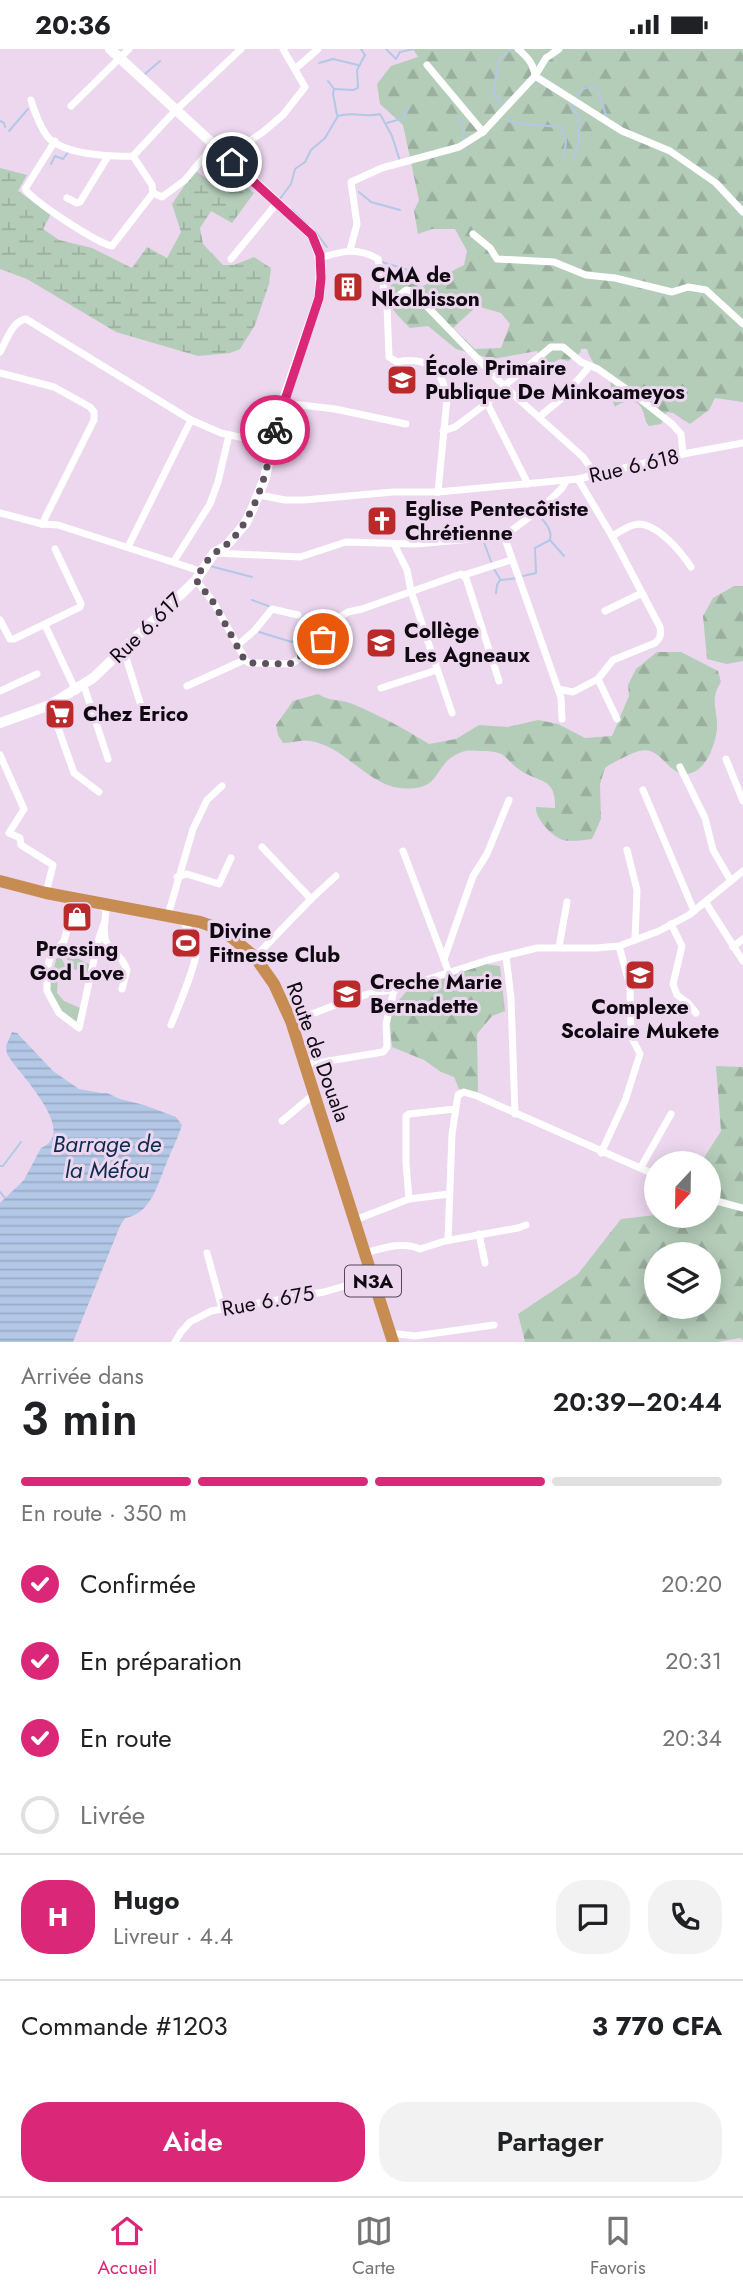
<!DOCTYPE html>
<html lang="fr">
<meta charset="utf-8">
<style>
body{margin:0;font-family:Jost,sans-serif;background:#f2f2f2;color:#202124;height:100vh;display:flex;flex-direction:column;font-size:26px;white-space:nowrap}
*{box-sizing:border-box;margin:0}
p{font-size:23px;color:#757577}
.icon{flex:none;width:38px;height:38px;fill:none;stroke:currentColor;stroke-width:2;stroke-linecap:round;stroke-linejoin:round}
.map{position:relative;height:1293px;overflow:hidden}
.panel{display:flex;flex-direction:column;background:#fff;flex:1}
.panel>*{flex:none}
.needle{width:46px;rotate:202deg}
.tools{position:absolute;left:644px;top:1102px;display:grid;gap:14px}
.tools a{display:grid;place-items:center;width:77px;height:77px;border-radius:50%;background:#fff;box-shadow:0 4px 18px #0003;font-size:35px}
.pin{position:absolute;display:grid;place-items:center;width:60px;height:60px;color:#fff;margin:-30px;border:4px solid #fff;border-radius:50%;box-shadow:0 2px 7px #0007}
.courier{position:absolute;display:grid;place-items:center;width:70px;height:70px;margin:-35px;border:5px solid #db2777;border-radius:50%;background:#fff;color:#222;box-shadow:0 2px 9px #0007}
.headline em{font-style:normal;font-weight:600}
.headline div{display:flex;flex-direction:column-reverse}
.headline{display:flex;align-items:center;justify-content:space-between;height:119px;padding:0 21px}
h1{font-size:46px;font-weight:600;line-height:52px}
.bar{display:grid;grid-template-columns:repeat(4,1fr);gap:10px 7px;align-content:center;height:84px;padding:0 21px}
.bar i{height:9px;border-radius:5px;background:#e0e0e0}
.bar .current{background:#db2777}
.bar p{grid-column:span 4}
.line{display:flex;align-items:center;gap:18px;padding:0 21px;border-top:2px solid #e0e0e0}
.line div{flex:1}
.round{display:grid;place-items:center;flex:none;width:74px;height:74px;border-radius:28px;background:#f2f2f2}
ol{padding:0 21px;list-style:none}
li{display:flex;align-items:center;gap:21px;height:77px}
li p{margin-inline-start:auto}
li .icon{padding:7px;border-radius:50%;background:#db2777;color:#fff;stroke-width:4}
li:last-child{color:#757577}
li i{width:38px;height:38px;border:4px solid #e0e0e0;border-radius:50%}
.cta{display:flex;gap:14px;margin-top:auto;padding:14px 21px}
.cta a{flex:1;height:80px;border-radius:28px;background:#db2777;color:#fff;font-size:28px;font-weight:600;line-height:80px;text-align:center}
.cta a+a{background:#f2f2f2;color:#202124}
.status{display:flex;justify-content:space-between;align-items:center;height:49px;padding:0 35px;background:#fff;direction:ltr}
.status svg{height:19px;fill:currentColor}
.tab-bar{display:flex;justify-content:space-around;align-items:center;height:98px;border-top:2px solid #e0e0e0;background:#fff;font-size:19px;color:#757577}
.tab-bar a{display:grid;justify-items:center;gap:4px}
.tab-bar .current{color:#db2777}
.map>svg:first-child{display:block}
</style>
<div class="status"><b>20:36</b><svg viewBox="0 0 49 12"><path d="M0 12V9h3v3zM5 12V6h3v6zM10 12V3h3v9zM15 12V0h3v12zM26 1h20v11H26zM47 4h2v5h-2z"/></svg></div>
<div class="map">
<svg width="743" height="1293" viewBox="0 0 743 1293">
<defs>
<pattern id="forest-firs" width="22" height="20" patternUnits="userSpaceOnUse" patternTransform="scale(1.75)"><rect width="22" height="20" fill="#b4cdb9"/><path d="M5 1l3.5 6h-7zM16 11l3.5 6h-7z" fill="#9aaf9e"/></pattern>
<pattern id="wetland-marsh" width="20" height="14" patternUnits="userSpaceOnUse" patternTransform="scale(1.75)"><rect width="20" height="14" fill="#b4cdb9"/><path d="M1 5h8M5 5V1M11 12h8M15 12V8" fill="none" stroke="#9aaf9e"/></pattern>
<pattern id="water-rules" width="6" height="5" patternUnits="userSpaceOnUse" patternTransform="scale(1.75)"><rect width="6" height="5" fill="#b3c8e6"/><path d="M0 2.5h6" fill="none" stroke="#99aac4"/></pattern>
</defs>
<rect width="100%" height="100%" fill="#ecd7ef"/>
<!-- grass -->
<g fill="#b4cdb9">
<polygon points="67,904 91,916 90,927 72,919 65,906"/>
<path d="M 61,907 C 63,916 71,921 71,929 L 53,925 L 56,910 Z"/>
<polygon points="52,927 58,928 57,944 64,952 80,959 76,975 64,967 49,944"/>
</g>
<!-- forest -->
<g fill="url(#forest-firs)" fill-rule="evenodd">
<path d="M 413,0 L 743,0 L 743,353 L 715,349 L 709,361 L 690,375 L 673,364 L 667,363 L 661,375 L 649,377 C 644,371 645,366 642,360 C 637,348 622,352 615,358 L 612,351 L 610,330 C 599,321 591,314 587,300 L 581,300 L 580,304 L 568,312 L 560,310 L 552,314 L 545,314 L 537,302 L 493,310 L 456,300 L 428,277 L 410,279 C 393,261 386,259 391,233 L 405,232 L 421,238 L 464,216 L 467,202 L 455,180 L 432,180 L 418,185 L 414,162 L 419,151 L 403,76 L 380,55 L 377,35 L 391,17 L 418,8 ZM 477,257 L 501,264 L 510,275 L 501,299 L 475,300 L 453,279 Z"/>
<polygon points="734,537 743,537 743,612 727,615 707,610 703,567 713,549"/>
<path d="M 657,603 L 681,603 L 718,622 L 721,633 C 709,651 718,660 717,680 C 715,697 705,725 685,725 C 666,724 661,696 639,702 C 629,705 619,711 609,716 L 605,719 L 600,735 L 601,770 L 592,790 C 584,791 571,793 563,791 C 553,788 535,770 536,758 L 555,759 C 556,730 542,734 523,723 C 503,711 510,702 482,702 C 477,702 470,701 465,702 C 430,712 446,744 400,739 C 366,735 345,697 310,692 C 302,690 292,694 283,694 L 278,686 L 276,676 L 293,652 L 318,645 C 333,654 340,649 355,656 C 381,667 405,680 429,695 L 456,690 L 479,676 L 508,678 L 538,671 L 558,675 L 585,689 L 612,687 L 629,647 L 628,636 L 636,620 Z"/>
<polygon points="485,915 500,917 505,962 492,967 477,985 478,1043 459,1040 454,1028 441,1023 424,1011 392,998 390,975 393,958 406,943"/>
<path d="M 716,1017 L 743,1018 L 743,1291 L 740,1289 L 717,1293 L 525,1293 L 518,1265 L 578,1225 L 621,1170 L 656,1166 L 709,1167 L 709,1115 L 700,1115 L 721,1082 ZM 656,1206 L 709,1206 L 709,1258 L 656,1258 Z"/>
</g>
<!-- wetland -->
<polygon fill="url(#wetland-marsh)" points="0,119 27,126 18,142 51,165 43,180 59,191 92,199 132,219 147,198 167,209 181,183 172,155 195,121 213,135 239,132 254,144 232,174 211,162 200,179 203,195 223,216 234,216 254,208 271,219 269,235 255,276 240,300 230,304 198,307 116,283 27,230 0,220"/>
<!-- water -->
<path fill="url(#water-rules)" d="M 12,983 L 17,984 L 53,1022 L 79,1040 L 101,1044 L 107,1044 L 120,1050 L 144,1056 L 176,1068 L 182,1076 C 178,1089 172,1100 167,1113 C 158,1133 152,1165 125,1169 L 120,1177 L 73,1293 L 0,1293 L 0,1154 L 24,1131 L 41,1099 C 80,1083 17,1023 7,1005 L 6,997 Z"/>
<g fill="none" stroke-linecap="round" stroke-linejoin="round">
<!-- stream -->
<g stroke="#b3c8e6" stroke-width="2">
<polyline points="386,0 396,10 400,3 414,0"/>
<polyline points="319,14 333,10 358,16"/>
<polyline points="145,25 160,12"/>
<polyline points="328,32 334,40 333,45 337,66"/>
<polyline points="334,40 353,41 358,39 357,21 365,6 361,0"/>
<path d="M 576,48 C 580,40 588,37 597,39 L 607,69"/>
<path d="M 503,56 L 494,46 C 493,35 498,22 499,11 L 511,0"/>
<polyline points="457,67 463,75 464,90"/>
<polyline points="0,72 4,74 5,78"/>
<polyline points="508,72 522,75 561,78 566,93 564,107"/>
<polyline points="387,74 404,69 406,58"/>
<polyline points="9,82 28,60"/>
<polyline points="228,102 242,88"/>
<polyline points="573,111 579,93 579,68 572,58 573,53"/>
<polyline points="51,115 55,107 63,110 69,102"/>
<polyline points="359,143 371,153 400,161"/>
<path d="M 279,151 L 291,135 L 295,120 L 305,113 L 311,101 L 325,89 L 338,67 C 355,62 364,69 380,65 L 392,87 L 400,112"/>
<polyline points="292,161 308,176"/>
<polyline points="315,182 327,198"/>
<polyline points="382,213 408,221"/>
<path d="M 539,464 C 543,474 553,479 550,491 L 564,507"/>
<polyline points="483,491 492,515"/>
<polyline points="210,517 252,528"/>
<polyline points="494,520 500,530"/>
<polyline points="523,527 536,524 535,499 550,491"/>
<polyline points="501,531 518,529"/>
<polyline points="496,544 497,536 500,531"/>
<polyline points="252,551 271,558"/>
<polyline points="259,583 292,593 301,585"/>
<polyline points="0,1117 3,1117 21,1093"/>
<polyline points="0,1143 5,1149"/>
</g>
<!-- street -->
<g stroke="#fff" stroke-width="7">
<path d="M 518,0 C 527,8 534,15 535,27 L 622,82 L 670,102 L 716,134 L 743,163"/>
<polyline points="427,16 483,83"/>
<polyline points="295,20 318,0"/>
<path d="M 31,51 C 34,62 41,79 47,87 C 62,106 112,108 133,107 L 175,62 L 241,0"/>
<polyline points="71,57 129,0"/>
<path d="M 55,92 L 25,140 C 34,153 97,194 112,197 L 153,144 L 162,148 L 185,131 L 214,96"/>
<polyline points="133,107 152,136 153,144"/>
<polyline points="232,113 245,95 263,83 283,66 305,38 283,0"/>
<polyline points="67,149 77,154 80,153 107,109"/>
<polyline points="473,185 490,199 497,210 554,213 586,226 615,229 672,243 688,238 706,241 743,275"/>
<polyline points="350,201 357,175 351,133 382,119 459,98 483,83 535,27 546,9 559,0"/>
<path d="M 320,209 C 342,202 357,198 378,210 L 387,256 L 389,308 L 397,313 C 427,307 443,320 447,350 L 438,443"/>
<polyline points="231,210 277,154"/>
<polyline points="387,256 406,241 412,242 504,337 583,408 590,418 591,427"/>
<path d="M 0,303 C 7,291 12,272 26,270 L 191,371 L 221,384 L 272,395"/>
<polyline points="0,324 54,338 90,358 94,363 94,371 42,475"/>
<polyline points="283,354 335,360 406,375"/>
<polyline points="487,354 528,435"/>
<polyline points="539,368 561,350 590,317"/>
<polyline points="443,382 455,378 487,354 504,337 551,298 563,298 581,313 598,320 635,346 672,375 681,385 683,405"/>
<polyline points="259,446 285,451 304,451 393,443 438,443 567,431"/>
<polyline points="0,464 42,475 58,476 200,522"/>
<polyline points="504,487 558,640"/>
<path d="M 612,487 C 619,483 631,475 639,475 C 659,476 681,503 691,518"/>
<polyline points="394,495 407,521 411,542 452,664"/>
<polyline points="128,498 191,371"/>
<polyline points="215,504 300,508 346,493 416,495 504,487 543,458 562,439 567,431 578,430 683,405 743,394"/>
<polyline points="174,512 210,455 218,433 229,386"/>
<polyline points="464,526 511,511"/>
<polyline points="605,562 642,544"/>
<polyline points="0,571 10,590 14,590 80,558 81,555 55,500"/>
<polyline points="45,576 76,642"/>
<polyline points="238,596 255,581 272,560 298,566"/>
<polyline points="124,602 142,660"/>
<polyline points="244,610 249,614 290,615 296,612 323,590 333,572 348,563 362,560 461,525 466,529 499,632"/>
<polyline points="598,630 617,670"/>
<polyline points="84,637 108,710"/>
<polyline points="187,637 242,612 244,608 214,554 196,531"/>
<polyline points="381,639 437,621"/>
<polyline points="0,642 37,625"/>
<polyline points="50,656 74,724 99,743"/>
<path d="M 562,670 L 561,649 L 558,640 L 573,643 L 598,630 L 613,611 L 655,594 C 661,589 661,585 660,578 L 612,487 L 578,430"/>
<polyline points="0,706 24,760 9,784 20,789 21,796 53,816 46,844"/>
<polyline points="726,710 743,752"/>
<polyline points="680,718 705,769 713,801 731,832"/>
<polyline points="643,741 694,862"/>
<polyline points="262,798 311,850"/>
<polyline points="627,801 637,841 635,890"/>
<polyline points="403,802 449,924"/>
<polyline points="177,828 187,825 219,835 231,809"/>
<polyline points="76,849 64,892 50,909 47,920 47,942 59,964 79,979 98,892 105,872"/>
<polyline points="706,854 743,912"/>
<path d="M 101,857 L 106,861 C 105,873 101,890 110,899 C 118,907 123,910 127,921 L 122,940"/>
<polyline points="168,866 193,780 207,751 222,737"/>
<polyline points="671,875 682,897 673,935 677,946 688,954 696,964"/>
<polyline points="559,898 567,853"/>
<polyline points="733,898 743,890"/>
<polyline points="506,907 511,949 515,1065"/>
<polyline points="255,908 311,850 336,827"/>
<polyline points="444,910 473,827 487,805 509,751"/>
<polyline points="394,941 488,911 537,899 596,899 619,897 659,882 689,866 743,822"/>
<path d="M 291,972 C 325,962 358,943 394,941 L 386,975 L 387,998 L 383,1003 L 304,1016"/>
<path d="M 171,976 C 177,961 200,908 197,894 C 194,886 186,877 181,870"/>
<polyline points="282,1072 313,1046"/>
<polyline points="601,1104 625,1052 640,1005 631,987 630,937 619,897"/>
<polyline points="641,1118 671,1065"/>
<polyline points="409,1150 406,1115 406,1067 409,1065 455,1060"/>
<polyline points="709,1150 743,1159"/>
<polyline points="355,1171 409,1150 449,1145"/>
<polyline points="479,1185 485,1214"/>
<polyline points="448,1191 452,1085 458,1046 464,1043 477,1047 656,1126"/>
<polyline points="207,1204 222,1259"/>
<path d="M 365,1204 C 383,1199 404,1192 420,1200 L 445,1192 L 518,1179 L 526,1176"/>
<polyline points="390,1284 415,1287 494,1276"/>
<polyline points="175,1293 181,1283 190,1273 211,1262 324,1243 372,1229"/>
</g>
<!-- secondary -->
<path stroke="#fff" stroke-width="10" d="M 0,674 L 50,656 L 93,629 L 196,531 L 214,504 L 225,498 L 245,475 L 252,461 L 265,429 L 277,370 L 319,249 C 321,226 323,206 312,186 L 110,0"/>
<!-- highway -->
<polyline stroke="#c78c52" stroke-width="12" points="0,832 46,844 200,873 217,879 231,888 255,908 274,935 291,972 393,1293"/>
</g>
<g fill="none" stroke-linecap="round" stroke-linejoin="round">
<!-- done -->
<path stroke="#5d515f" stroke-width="7" stroke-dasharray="0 12.6" d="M 275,381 C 267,420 260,456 235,487 C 229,495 222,498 215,504 C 207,510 200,522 196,531 L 214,554 L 244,610 L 249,614 L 290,615 L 323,590"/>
<!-- route -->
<polyline stroke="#db2777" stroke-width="9" points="232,113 312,186 320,206 321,229 319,249 275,381"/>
</g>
<!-- icons -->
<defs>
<g id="building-square" transform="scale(1.575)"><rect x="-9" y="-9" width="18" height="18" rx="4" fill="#ba2a2b" stroke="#ecd7ef"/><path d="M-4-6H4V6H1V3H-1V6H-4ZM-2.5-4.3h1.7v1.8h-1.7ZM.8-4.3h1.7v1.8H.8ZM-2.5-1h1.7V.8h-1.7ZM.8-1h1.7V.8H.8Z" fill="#fff"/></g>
<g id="school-square" transform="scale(1.575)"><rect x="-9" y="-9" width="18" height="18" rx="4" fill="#ba2a2b" stroke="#ecd7ef"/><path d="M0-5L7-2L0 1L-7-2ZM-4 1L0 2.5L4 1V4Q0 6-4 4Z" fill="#fff"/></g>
<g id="church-square" transform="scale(1.575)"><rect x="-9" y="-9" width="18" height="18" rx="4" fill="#ba2a2b" stroke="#ecd7ef"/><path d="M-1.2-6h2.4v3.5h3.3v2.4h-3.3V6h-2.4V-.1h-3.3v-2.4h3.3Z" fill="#fff"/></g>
<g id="supermarket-square" transform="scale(1.575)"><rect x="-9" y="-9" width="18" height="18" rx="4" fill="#ba2a2b" stroke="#ecd7ef"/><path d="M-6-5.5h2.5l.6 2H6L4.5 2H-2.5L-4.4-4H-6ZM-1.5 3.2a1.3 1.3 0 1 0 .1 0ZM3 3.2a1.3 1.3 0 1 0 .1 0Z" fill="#fff"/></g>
<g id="shop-square" transform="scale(1.575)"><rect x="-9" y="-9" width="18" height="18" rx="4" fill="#ba2a2b" stroke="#ecd7ef"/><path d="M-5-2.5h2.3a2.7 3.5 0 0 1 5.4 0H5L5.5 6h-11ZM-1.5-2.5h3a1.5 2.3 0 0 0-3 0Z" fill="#fff"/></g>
<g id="stadium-square" transform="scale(1.575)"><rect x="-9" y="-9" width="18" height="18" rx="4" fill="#ba2a2b" stroke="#ecd7ef"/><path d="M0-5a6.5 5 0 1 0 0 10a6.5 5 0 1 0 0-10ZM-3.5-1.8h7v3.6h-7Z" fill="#fff"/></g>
</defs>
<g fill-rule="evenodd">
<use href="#building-square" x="348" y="238"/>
<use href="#school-square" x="402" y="331"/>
<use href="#church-square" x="382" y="472"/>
<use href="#school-square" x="381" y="594"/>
<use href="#supermarket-square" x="60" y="665"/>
<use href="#shop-square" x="77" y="868"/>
<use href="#stadium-square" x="186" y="894"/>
<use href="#school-square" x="640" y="926"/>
<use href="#school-square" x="347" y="945"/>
</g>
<g text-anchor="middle" stroke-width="6" stroke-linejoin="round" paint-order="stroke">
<!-- shield labels -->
<rect fill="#ecd7ef" stroke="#524754" stroke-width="2" x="345" y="1216.5" width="56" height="31" rx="5"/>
<g font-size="19" font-weight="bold" fill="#100911">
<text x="373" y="1239">N3A</text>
</g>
<!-- poi labels -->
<g font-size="21" font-weight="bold" fill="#100911" stroke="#ecd7ef" text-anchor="start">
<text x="371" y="233">CMA de<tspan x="371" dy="24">Nkolbisson</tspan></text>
<text x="425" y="326">École Primaire<tspan x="425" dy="24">Publique De Minkoameyos</tspan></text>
<text x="405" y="467">Eglise Pentecôtiste<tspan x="405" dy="24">Chrétienne</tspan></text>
<text x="404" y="589">Collège<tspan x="404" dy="24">Les Agneaux</tspan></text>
<text x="83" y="672">Chez Erico</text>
<text x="209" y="889">Divine<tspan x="209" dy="24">Fitnesse Club</tspan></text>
<text x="77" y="907" text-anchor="middle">Pressing<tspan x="77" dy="24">God Love</tspan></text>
<text x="370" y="940">Creche Marie<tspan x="370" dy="24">Bernadette</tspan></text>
<text x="640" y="965" text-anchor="middle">Complexe<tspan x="640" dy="24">Scolaire Mukete</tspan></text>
</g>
<!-- street labels -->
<g font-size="21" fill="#100911" stroke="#ecd7ef">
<text transform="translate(634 417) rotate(-13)" y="7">Rue 6.618</text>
<text transform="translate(146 579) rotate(-44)" y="7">Rue 6.617</text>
<text transform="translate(318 1003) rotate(70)" y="7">Route de Douala</text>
<text transform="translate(268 1252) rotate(-10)" y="7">Rue 6.675</text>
</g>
<!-- water labels -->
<g font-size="23" font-style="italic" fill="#0d2a50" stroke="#ecd7ef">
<text x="107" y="1103">Barrage de<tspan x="107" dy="26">la Méfou</tspan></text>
</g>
</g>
</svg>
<div class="tools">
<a><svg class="needle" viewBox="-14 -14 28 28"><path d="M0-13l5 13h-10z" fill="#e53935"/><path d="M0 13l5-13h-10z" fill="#757577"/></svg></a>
<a><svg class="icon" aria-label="layers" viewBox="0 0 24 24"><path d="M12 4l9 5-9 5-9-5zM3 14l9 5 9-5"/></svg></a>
</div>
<div class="pin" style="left:323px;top:590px;background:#ea580c"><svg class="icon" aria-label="bag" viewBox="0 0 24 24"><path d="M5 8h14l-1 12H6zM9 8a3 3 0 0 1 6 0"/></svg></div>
<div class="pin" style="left:232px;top:113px;background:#1f2937"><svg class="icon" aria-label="home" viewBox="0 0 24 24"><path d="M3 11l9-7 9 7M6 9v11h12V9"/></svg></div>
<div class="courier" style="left:275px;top:381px"><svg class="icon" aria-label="bike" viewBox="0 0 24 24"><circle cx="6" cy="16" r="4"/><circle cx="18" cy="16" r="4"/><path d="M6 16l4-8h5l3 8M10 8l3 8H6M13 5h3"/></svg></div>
</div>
<section class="panel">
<div class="headline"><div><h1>3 min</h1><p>Arrivée dans</p></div><em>20:39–20:44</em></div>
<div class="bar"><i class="current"></i><i class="current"></i><i class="current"></i><i></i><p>En route · 350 m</p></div>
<ol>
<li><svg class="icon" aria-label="check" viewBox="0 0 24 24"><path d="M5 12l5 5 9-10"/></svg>Confirmée<p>20:20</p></li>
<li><svg class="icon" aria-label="check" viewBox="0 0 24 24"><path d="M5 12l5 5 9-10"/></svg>En préparation<p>20:31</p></li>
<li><svg class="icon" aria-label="check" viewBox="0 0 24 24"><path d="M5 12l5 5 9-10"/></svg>En route<p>20:34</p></li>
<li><i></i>Livrée</li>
</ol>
<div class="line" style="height:126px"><b class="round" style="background:#db2777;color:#fff">H</b><div><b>Hugo</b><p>Livreur · 4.4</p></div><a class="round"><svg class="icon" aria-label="chat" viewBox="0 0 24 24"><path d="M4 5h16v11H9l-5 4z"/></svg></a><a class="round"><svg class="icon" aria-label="phone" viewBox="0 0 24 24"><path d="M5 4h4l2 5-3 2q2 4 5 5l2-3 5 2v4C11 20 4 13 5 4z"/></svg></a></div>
<div class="line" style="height:91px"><div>Commande #1203</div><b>3 770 CFA</b></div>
<div class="cta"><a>Aide</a><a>Partager</a></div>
</section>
<nav class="tab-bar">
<a class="current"><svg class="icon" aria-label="home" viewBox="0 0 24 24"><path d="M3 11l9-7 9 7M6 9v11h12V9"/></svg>Accueil</a>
<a><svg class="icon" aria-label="map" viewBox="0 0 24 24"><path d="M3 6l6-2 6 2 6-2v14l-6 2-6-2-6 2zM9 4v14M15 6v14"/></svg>Carte</a>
<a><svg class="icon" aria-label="saved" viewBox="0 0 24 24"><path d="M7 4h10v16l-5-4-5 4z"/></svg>Favoris</a>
</nav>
